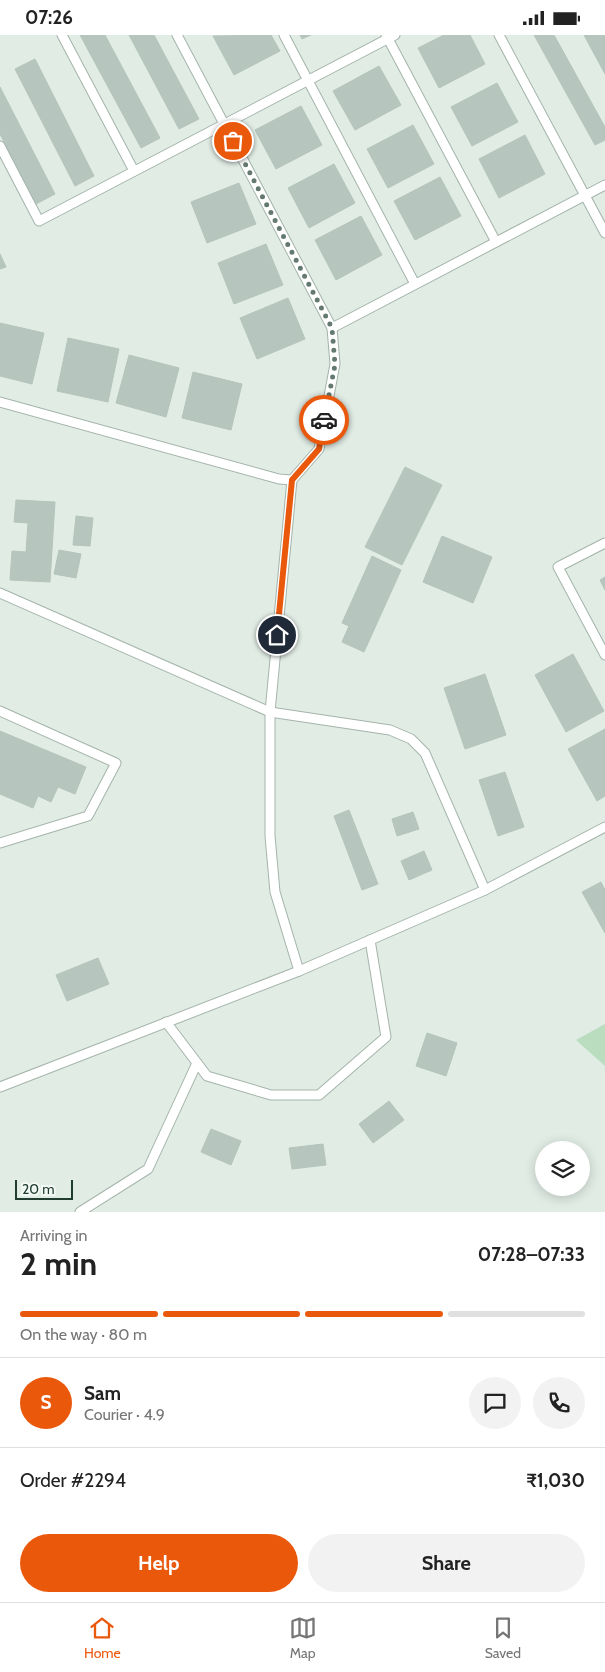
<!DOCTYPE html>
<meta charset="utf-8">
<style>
body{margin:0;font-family:Cabin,sans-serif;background:#f2f2f2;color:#222;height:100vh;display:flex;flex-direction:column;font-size:19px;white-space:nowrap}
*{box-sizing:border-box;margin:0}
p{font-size:16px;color:#767676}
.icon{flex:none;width:28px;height:28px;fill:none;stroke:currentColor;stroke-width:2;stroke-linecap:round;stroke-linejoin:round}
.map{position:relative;height:1177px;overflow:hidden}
.details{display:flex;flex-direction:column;background:#fff;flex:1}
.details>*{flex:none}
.fabs{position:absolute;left:535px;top:1106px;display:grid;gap:10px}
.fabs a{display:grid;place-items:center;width:55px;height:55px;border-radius:50%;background:#fff;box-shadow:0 2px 12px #0003;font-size:25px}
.scale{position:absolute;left:15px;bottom:12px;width:58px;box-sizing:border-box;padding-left:5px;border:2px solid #213c31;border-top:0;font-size:14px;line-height:18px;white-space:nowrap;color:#213c31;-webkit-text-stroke:4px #f2f8f4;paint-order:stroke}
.pin{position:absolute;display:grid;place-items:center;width:42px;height:42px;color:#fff;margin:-21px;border:2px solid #fff;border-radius:50%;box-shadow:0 1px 5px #0007}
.courier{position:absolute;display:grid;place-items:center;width:50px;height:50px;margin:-25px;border:4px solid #ea580c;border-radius:50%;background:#fff;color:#222;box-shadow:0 1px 6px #0007}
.headline em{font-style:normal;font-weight:700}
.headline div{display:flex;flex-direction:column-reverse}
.headline{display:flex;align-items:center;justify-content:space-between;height:85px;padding:0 20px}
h1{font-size:32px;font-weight:700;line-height:38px}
.bar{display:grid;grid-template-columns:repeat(4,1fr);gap:8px 5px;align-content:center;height:60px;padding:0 20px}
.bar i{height:6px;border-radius:4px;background:#e0e0e0}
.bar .on{background:#ea580c}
.bar p{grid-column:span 4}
.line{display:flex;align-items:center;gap:12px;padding:0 20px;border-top:1px solid #e0e0e0}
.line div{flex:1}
.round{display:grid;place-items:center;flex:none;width:52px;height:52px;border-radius:26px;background:#f2f2f2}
.cta{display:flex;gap:10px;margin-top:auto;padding:10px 20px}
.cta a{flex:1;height:58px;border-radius:30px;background:#ea580c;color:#fff;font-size:20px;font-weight:700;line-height:58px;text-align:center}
.cta a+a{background:#f2f2f2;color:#222}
.status{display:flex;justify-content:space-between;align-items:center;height:35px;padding:0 25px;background:#fff;direction:ltr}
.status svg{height:14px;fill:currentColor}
.tab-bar{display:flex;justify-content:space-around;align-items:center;height:70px;border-top:1px solid #e0e0e0;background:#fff;font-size:14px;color:#767676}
.tab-bar a{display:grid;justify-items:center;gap:2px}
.tab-bar .on{color:#ea580c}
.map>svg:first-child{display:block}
</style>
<div class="status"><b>07:26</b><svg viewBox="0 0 49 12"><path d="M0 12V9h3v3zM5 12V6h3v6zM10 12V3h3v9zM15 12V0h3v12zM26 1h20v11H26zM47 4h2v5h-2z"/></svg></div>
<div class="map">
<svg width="605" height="1177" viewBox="0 0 605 1177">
<rect width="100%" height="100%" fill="#e1ece5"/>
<!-- green -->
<polygon fill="#baddbf" points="605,989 605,1031 576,1005"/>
<!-- building -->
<g fill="#b6c6be" stroke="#b4c5bb">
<polygon points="80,0 105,0 160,103 141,113"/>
<polygon points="129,0 154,0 199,84 179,94"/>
<polygon points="271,0 280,16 234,40 213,1"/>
<polygon points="300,0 311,0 302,4"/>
<polygon points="444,0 470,0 485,29 439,53 418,13"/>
<polygon points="534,0 554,0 605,92 605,105 595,110"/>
<polygon points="584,0 604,0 605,2 605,39"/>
<polygon points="35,24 94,141 75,151 15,34"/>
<polygon points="379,31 401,70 355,95 333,56"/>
<polygon points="497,48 518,87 472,111 451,72"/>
<polygon points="0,52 55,159 36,169 0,99"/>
<polygon points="301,71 322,110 276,134 255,95"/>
<polygon points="413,90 434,129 388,153 367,114"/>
<polygon points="525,100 545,139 499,163 479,124"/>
<polygon points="334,129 355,168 309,193 288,153"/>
<polygon points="440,142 461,181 415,205 394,166"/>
<polygon points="239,148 256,189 207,208 191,167"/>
<polygon points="361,181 382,220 336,245 315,205"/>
<polygon points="266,209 283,250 234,269 218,228"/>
<polygon points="0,219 6,232 0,234"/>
<polygon points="288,263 305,304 257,324 240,283"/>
<polygon points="0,288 44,298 32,349 0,341"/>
<polygon points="68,303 119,314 108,367 57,356"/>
<polygon points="129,320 179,333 166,382 116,368"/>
<polygon points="193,337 242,349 231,395 182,383"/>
<polygon points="405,432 442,450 402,530 365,512"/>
<polygon points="16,465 55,467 50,547 10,545 12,516 26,517 28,488 14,487"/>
<polygon points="76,481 93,483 90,511 73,510"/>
<polygon points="442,501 492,522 473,568 423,547"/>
<polygon points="59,515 81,519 76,543 54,539"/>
<polygon points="372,521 401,535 364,617 342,607 349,591 342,588"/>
<polygon points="605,542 605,555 600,545"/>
<polygon points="573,619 604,676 566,697 535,640"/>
<polygon points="485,639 506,700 465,714 444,653"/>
<polygon points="605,694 605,761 597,766 568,714"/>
<polygon points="0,696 86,732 75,759 58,752 51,767 38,761 33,773 0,759"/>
<polygon points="505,737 524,792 498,801 479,745"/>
<polygon points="349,775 378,849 362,855 334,781"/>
<polygon points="413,777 419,794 397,801 392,784"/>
<polygon points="424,816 432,835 409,845 401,826"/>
<polygon points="601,847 605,855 605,898 582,857"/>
<polygon points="98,923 109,949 67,966 56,940"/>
<polygon points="427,998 457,1008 446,1041 416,1031"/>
<polygon points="389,1066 404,1085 373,1108 359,1089"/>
<polygon points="211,1094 241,1106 231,1130 201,1117"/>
<polygon points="323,1109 326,1130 292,1134 289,1113"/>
</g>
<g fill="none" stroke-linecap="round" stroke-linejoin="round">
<!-- service casing -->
<g stroke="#a4b4ab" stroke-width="11">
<g id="service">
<polyline points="62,0 134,136"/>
<polyline points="284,0 415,249"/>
<polyline points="386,0 496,207"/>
<polyline points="499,0 605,198"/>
<polyline points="0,111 39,186 395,0"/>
<polyline points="332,293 605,150"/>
<polyline points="0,367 279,444 292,445 319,414 335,329 332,293 177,0"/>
<polyline points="292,445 270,677 270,801 275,857 299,936"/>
<polyline points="605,508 558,532 605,620"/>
<polyline points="0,558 270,677 390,695 411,704 425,718 485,855"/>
<polyline points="0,676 116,728 88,781 0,808"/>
<polyline points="166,987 207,1041 271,1060 319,1060 386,1002 370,905"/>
<polyline points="0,1052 299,936 485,855 605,792"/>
<polyline points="80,1177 148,1134 197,1028"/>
</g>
</g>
<!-- service -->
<use href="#service" stroke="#fff" stroke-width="9"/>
</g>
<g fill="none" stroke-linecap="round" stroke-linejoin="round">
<!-- done -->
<polyline stroke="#647a70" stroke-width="5" stroke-dasharray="0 9" points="233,106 332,293 335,330 324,385"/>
<!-- route -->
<polyline stroke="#ea580c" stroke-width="6" points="277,600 292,445 319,414 324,385"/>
</g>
</svg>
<div class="fabs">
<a><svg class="icon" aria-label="layers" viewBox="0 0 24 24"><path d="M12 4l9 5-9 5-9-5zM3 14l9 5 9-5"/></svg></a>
</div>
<div class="scale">20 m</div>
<div class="pin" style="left:233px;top:106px;background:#ea580c"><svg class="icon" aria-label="bag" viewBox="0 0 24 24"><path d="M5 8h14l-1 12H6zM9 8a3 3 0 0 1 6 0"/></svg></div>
<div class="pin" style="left:277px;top:600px;background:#1f2937"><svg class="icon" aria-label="home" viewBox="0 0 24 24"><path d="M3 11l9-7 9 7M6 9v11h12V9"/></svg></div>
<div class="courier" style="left:324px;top:385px"><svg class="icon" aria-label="car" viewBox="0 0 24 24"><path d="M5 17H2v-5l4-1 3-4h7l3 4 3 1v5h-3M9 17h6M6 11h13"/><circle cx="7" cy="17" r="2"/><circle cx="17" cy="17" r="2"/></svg></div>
</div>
<section class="details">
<div class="headline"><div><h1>2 min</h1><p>Arriving in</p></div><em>07:28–07:33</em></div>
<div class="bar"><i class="on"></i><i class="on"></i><i class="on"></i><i></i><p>On the way · 80 m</p></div>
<div class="line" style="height:90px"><b class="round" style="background:#ea580c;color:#fff">S</b><div><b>Sam</b><p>Courier · 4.9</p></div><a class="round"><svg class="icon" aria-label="chat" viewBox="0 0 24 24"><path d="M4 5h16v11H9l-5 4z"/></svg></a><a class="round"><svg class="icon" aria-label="phone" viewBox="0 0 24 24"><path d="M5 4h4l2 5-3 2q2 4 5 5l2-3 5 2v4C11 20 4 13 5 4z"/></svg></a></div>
<div class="line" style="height:65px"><div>Order #2294</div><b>₹1,030</b></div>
<div class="cta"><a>Help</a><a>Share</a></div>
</section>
<nav class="tab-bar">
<a class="on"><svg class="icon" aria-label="home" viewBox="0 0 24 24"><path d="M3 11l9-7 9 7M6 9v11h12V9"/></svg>Home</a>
<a><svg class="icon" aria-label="map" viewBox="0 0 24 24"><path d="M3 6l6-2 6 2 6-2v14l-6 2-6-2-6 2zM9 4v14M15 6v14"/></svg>Map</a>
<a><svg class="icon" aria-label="saved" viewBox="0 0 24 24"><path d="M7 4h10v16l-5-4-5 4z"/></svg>Saved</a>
</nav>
